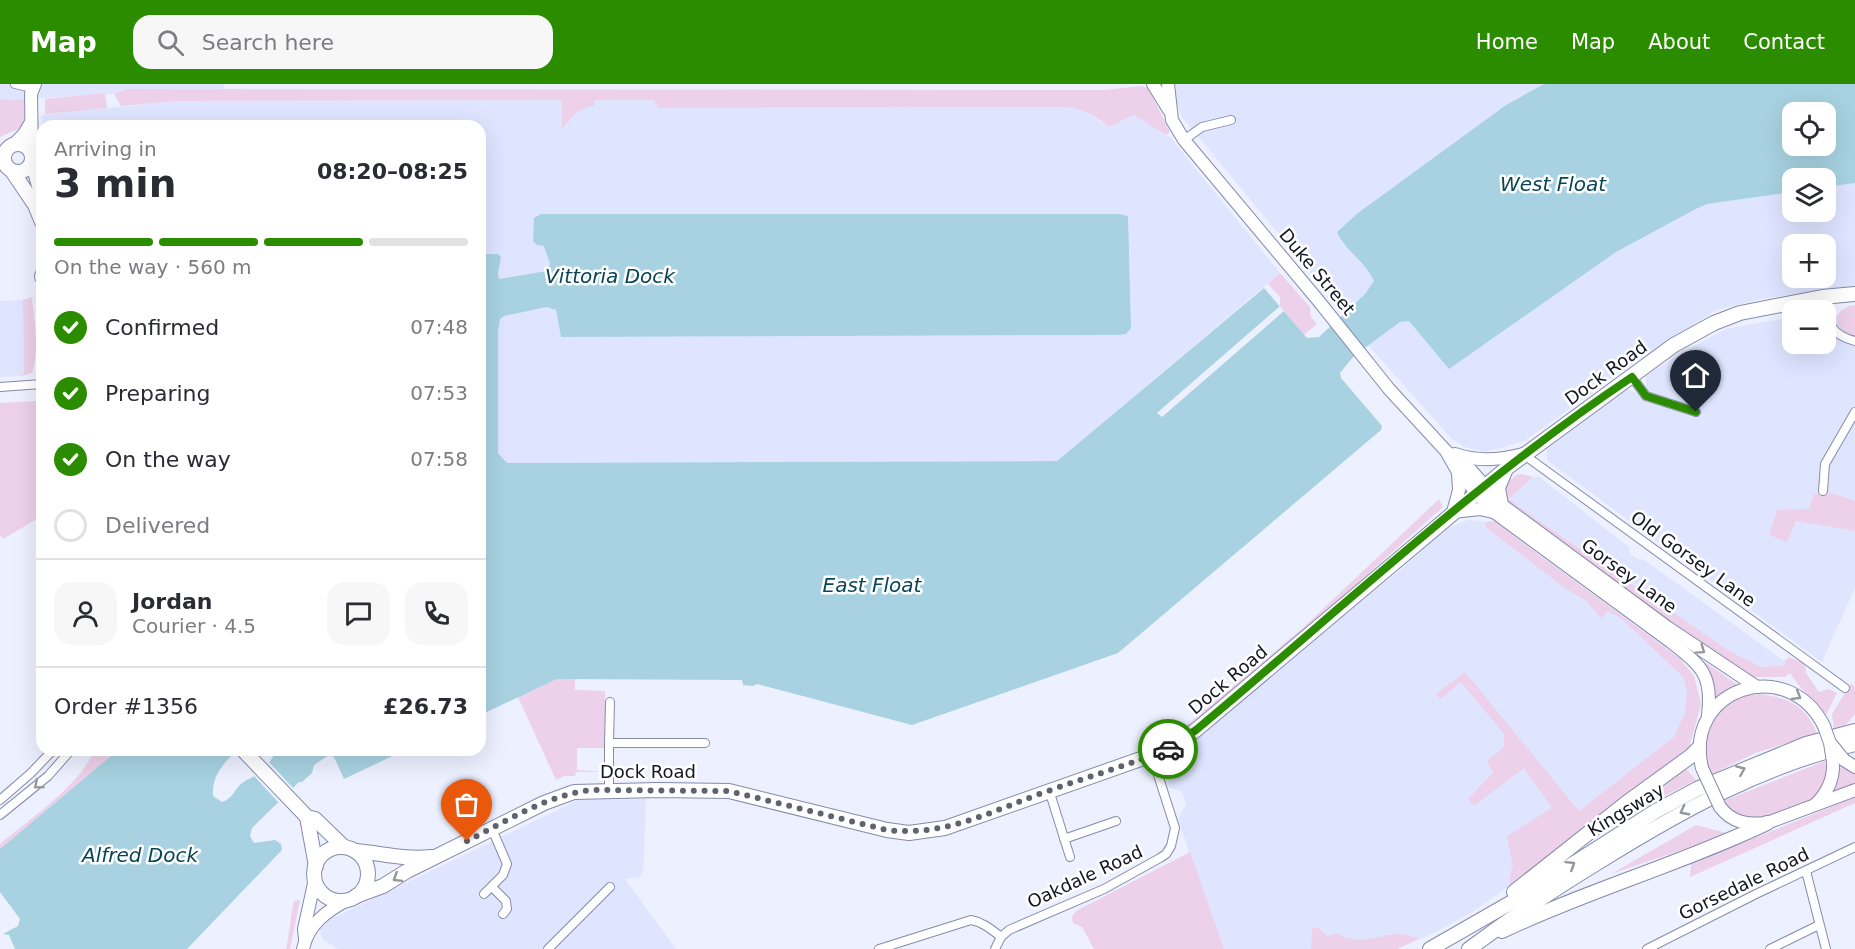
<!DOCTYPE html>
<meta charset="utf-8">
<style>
body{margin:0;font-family:"DejaVu Sans",sans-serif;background:#f7f7f7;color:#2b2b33;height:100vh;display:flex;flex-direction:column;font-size:22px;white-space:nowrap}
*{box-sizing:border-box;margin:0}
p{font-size:20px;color:#7c7c81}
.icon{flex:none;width:33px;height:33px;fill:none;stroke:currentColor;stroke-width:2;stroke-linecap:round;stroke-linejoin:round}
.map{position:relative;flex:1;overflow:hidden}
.sheet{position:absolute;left:36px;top:36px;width:450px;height:636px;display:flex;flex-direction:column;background:#fff;border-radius:18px;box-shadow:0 6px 24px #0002}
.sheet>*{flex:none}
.controls{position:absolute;left:1782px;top:18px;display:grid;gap:12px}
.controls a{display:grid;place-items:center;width:54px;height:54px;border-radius:12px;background:#fff;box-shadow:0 6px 24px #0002;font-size:30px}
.pin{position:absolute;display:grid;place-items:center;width:51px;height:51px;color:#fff;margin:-62px -26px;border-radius:50% 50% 50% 0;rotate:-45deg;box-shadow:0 0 6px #0007}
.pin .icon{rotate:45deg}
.courier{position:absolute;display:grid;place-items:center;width:60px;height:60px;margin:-30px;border:4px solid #2b8c00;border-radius:50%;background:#fff;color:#222;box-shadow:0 2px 8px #0007}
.head em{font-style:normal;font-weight:800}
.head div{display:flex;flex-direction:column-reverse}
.head{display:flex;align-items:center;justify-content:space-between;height:102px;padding:0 18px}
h1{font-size:39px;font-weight:800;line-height:45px}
.bar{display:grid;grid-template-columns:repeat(4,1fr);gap:9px 6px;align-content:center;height:72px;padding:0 18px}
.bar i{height:8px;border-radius:4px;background:#e1e1e2}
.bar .on{background:#2b8c00}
.bar p{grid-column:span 4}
.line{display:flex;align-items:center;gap:15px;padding:0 18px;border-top:2px solid #e1e1e2}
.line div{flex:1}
.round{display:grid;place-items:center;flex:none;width:63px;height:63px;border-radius:18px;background:#f7f7f7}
ol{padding:0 18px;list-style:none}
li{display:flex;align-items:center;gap:18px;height:66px}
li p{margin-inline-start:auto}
li .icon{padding:6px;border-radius:50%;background:#2b8c00;color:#fff;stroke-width:4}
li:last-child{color:#7c7c81}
li i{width:33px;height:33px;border:3px solid #e1e1e2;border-radius:50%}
header{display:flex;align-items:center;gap:36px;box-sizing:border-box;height:84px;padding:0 30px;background:#2b8c00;color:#fff}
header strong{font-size:28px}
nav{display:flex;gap:33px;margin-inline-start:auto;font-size:21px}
.search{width:420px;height:54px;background:#f7f7f7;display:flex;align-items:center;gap:15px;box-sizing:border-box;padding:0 21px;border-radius:18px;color:#7c7c81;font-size:22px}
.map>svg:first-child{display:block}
</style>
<header>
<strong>Map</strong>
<div class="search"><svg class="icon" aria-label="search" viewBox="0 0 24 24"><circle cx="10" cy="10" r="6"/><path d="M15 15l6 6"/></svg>Search here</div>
<nav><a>Home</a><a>Map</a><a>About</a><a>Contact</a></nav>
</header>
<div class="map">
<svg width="1855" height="865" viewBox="0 0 1855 865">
<rect width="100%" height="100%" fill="#edf0ff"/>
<!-- built -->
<g fill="#dfe5ff" fill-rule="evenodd">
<polygon points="0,0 224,0 224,5 127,5 114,10 24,15 12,40 0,34"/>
<polygon points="1176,0 1544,0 1506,21 1341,157 1371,190 1374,197 1365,210 1345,230 1182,33 1175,15"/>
<polygon points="562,16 562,44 572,32 594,16 654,16 659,24 1068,23 1082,25 1109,43 1134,31 1170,53 1280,189 1057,377 506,379 498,369 498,248 500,235 504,232 547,223 556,226 561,253 1118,251 1126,250 1128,133 1119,130 541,130 537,161 544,161 550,180 548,187 499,195 498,170 480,170 480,42 42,42 41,31 176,17"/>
<path d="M 1855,99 L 1855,202 L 1761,215 L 1716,226 L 1629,282 L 1526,356 L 1501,364 L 1484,368 L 1465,363 L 1452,355 L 1368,261 L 1400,238 L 1409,237 L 1616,168 L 1706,120 L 1792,108 L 1792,128 L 1826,128 L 1826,103 ZM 1792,160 L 1826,160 L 1826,194 L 1792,194 Z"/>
<polygon points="23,216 24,289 22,292 0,293 0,217"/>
<polygon points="1855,221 1855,417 1833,409 1769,451 1787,457 1796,437 1855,447 1855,503 1822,578 1552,380 1547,376 1547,365 1627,305 1636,309 1646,303 1646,292 1679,270 1726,245 1792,233 1792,260 1826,260 1826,234 1837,232 1849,222"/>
<polygon points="1533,393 1539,393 1629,463 1630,470 1640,476 1643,475 1784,577 1786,581 1761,583 1731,568 1542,439 1509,415"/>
<polygon points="1467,436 1495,438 1679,574 1694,592 1701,620 1688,667 1526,790 1472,828 1434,849 1397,865 1224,865 1178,736 1186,720 1182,708 1169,703 1165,688 1165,682 1290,574 1399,487 1443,447"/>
<polygon points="646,715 643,788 639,793 625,795 676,865 338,865 322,855 320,845 331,835 578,716"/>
</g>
<!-- green -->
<g fill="#edd0e9">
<path d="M 1141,2 L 1148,4 L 1170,48 L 1166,51 L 1134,31 L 1109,43 C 1096,32 1085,26 1068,23 L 659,24 L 653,16 L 595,16 L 594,22 C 579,23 571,34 562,45 L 562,16 L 176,17 L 121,22 L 114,10 L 127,5 L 1105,6 Z"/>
<polygon points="105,9 107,24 45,30 45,15"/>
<polygon points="0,15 9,16 24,15 26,30 21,44 0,53"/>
<polygon points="1280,189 1310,223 1311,233 1317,240 1304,251 1280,222 1280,213 1268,200"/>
<path d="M 32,213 C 34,237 40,265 32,289 L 22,292 L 24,289 L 23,216 Z"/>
<path d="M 1855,221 L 1855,252 C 1831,246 1831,224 1855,221 Z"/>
<polygon points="36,317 42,324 42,432 3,455 0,451 0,319"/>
<path d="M 1522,390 L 1533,393 L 1509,415 L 1542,439 L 1731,568 L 1761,583 L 1786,581 L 1784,577 L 1789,573 L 1805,580 L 1806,589 L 1819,608 L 1829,605 L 1837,609 L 1826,631 C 1814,616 1800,605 1790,589 L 1785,593 L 1754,593 L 1734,583 L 1508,421 L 1503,403 L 1516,391 Z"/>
<polygon points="1833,409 1855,417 1855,447 1796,437 1787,458 1769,451 1777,426 1809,425 1814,410"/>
<polygon points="1439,415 1443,423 1305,546 1177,653 1176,650 1304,543"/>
<polygon points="1489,437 1495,438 1679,574 1694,592 1701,620 1688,667 1510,801 1510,791 1513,783 1507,752 1552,724 1524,684 1474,722 1468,715 1493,689 1487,677 1504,663 1504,650 1461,598 1440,615 1436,610 1465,588 1579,727 1674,653 1685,629 1687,607 1683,593 1622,535 1608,527 1601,534 1586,517 1562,502 1487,444 1485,441"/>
<polygon points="1699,574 1738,601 1738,603 1717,614 1712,619"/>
<polygon points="557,595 575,595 575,606 605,607 605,664 577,664 577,686 605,688 576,688 575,692 564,692 556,696 518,613"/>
<polygon points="1851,599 1855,603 1855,630 1846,641 1834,645 1832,630"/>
<path d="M 1760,610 C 1789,614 1806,621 1817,650 L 1755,669 L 1708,692 L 1704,652 L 1714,635 L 1725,622 L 1741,613 Z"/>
<path d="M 95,666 L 118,666 L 0,765 L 0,760 C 33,732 76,705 95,666 Z"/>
<polygon points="1825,677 1827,689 1822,705 1811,718 1762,737 1736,734 1721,718"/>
<polygon points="1839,681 1855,688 1855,702 1829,712 1836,682"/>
<polygon points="1686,685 1696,696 1668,710 1586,759"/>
<polygon points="1855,713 1855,719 1690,793 1691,780"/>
<polygon points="1696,741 1726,749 1684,765 1611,790"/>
<polygon points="1190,768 1224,865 1094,865 1082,843 1073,839 1072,833 1076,827"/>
<path d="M 300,816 L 290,865 L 286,865 C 290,848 290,834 294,817 Z"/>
<path d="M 1312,844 L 1318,844 L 1327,852 L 1337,849 C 1354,861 1377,853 1395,850 C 1402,849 1412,853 1420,854 L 1397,865 L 1311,865 Z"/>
</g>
<!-- water -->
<g fill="#a8d2e1" fill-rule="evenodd">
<path d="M 1544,0 L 1855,0 L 1855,99 L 1826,103 L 1826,94 L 1792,94 L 1792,108 L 1707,120 L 1696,125 L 1616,168 L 1449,285 L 1409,237 L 1400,238 L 1354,272 L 1340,289 L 1341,294 L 1382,342 L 1381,346 L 1118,569 L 912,641 L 757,600 L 753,602 L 743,601 L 742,596 L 557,595 L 480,631 L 480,170 L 498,170 L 501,173 L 498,189 L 499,195 L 547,187 L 550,180 L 544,162 L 537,161 L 533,157 L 534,134 L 541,130 L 1119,130 L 1128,132 L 1131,244 L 1126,250 L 1118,251 L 561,253 L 556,226 L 547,223 L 504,232 L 500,235 L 498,248 L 498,369 L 507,379 L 1057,377 L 1264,204 L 1307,254 L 1319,253 L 1365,210 L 1374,197 C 1366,178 1345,167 1337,148 L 1358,129 L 1506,21 ZM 1792,28 L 1826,28 L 1826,62 L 1792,62 Z"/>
<path d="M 118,666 L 231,666 L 234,669 C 221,682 212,693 213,712 L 222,718 C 232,715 233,708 239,702 C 243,697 251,694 255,692 C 264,686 273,675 276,666 L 405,666 L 344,695 L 334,673 L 329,671 L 314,681 L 312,689 L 302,698 L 299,698 L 252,744 L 250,752 L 254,759 L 275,756 L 281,760 L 282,766 L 187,865 L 15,865 L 9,851 L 3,850 L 18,842 L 20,835 L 0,808 L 0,765 Z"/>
</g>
<!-- pier -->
<g fill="#edf0ff">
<polygon points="1280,222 1284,227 1162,333 1157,329"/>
<polygon points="269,678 294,705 279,719 254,692"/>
</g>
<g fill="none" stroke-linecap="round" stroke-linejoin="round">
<!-- minor casing -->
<g stroke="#848bab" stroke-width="10">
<g id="minor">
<polyline points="15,0 32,4"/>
<polyline points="1184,56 1202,43 1231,36"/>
<path d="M 1822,213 C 1828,236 1829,251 1855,257"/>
<polyline points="1632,293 1646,312 1696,328"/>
<polyline points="0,303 42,300"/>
<polyline points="1523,370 1845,604"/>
<polyline points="1823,407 1825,380 1855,328"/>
<polyline points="610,618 609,659 705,659"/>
<polyline points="609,706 609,659"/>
<polyline points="1049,706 1070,773"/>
<polyline points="0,716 31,689 53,666"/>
<polyline points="0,731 48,692 71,666"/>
<polyline points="1064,755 1116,737"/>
<polyline points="1806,787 1826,865"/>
<polyline points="492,803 506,817 507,825 503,830"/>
<polyline points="484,810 503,791 507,780 492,745"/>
<polyline points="548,865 610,803"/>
<path d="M 879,865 L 971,836 C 983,838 992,846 1001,853"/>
<polyline points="995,865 1001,853 1009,846 1104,805 1160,774 1166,770 1171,762 1175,744 1152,672"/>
<polyline points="1647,865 1756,810 1855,763"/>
<polyline points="1770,865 1819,841"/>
</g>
</g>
<!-- primary casing -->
<g stroke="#848bab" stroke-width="14">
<g id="primary">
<polyline points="1153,0 1169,26"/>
<path d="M 1168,0 L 1172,36 L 1184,56 L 1317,215 L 1389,305 L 1446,367 L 1458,388 L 1494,428 L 1671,558 C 1701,582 1713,590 1708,631"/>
<polyline points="14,60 24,50 31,38"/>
<polyline points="32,72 31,10 35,0"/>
<polyline points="1448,369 1467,382 1502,421 1667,543 1757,603"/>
<path d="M 1455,370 C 1478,378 1501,376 1523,370"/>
<polyline points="1458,388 1459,406 1453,428 1480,425 1493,428"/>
<polyline points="1502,421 1499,404 1507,385"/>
<polyline points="1844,676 1855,683"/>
<path d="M 1702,684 C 1683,604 1788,570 1824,642"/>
<path d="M 1816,720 C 1828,708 1834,695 1833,678"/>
<path d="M 1720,723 C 1732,739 1748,741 1767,739 L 1855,706"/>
<polyline points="305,855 304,845 315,795"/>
<path d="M 303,865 C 308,840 327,827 347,816"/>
</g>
</g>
<!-- trunk casing -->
<g stroke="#848bab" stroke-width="16">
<g id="trunk">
<circle cx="18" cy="74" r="14"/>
<polyline points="32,77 42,113"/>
<polyline points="12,87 35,121 42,138"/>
<polyline points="42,192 42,193"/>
<polyline points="243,666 307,733 315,735 344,763"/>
<polyline points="307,733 316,782"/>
<circle cx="341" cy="790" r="27"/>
<path d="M 356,767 C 381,769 405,776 431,773"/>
<polyline points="1514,808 1625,720 1691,672 1699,664"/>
<polyline points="356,812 383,802 407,787 544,719 574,708 658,706 729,707 887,746 909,749 945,744 1169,665 1196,646 1508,383 1674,261 1714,239 1740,229 1822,213 1855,210"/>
<path d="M 1502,847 C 1588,806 1681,780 1767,739"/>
<polyline points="1430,865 1526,810 1656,727 1697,705 1806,660 1855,647"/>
<path d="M 1469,865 C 1512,833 1556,804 1602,776 C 1681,727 1764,681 1855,660"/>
</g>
</g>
<!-- minor -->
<use href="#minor" stroke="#fff" stroke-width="8"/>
<!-- primary -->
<use href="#primary" stroke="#fff" stroke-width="12"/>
<!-- trunk -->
<use href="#trunk" stroke="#fff" stroke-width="14"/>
<!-- primary-bridge casing -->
<g stroke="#848bab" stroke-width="14" stroke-linecap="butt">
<g id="primary-bridge">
<polyline points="1824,642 1830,659 1833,678"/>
<polyline points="1831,660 1844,676"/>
<polyline points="1702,684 1720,723"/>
</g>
</g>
<!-- primary-bridge -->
<use href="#primary-bridge" stroke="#fff" stroke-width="12"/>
</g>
<!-- one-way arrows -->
<defs><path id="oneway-chevron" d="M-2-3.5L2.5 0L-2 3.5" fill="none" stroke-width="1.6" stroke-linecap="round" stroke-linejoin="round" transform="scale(1.5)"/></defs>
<g stroke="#95969b">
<use href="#oneway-chevron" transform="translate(1701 566) rotate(35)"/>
<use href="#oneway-chevron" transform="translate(1797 612) rotate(31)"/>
<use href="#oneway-chevron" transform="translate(1741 686) rotate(-23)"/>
<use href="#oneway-chevron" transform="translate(38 701) rotate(140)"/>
<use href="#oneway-chevron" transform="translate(1684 727) rotate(152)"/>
<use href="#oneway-chevron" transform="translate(1571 781) rotate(-32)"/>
<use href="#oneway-chevron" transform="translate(397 794) rotate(148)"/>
</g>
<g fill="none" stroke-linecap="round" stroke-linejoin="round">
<!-- done -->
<path stroke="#5f626f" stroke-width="6" stroke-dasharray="0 10.8" d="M 467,757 C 507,737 548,710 593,706 L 729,707 L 887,746 C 948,753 995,725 1051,706 C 1090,692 1129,681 1168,665"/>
<!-- route -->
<path stroke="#2b8c00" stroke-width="8" d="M 1168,665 L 1196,646 C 1339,527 1476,397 1632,293 L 1646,312 L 1696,328"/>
</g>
<g text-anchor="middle" stroke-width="5" stroke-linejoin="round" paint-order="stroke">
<!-- street labels -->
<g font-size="18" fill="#131521" stroke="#fff">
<text transform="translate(1317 188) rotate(50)" y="6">Duke Street</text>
<text transform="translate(1606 289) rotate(-36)" y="6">Dock Road</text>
<text transform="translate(1693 475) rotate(36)" y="6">Old Gorsey Lane</text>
<text transform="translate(1629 492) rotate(36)" y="6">Gorsey Lane</text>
<text transform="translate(1228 596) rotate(-40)" y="6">Dock Road</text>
<text x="648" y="694">Dock Road</text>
<text transform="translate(1626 726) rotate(-31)" y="6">Kingsway</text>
<text transform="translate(1085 793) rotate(-25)" y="6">Oakdale Road</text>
<text transform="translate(1744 800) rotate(-26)" y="6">Gorsedale Road</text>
</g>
<!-- water labels -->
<g font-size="20" font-style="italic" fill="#084555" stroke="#fff">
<text x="1553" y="107">West Float</text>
<text x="610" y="199">Vittoria Dock</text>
<text x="872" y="508">East Float</text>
<text x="140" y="778">Alfred Dock</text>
</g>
</g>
</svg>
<div class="controls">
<a><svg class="icon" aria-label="locate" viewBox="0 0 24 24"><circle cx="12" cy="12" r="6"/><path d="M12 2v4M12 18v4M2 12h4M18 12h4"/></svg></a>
<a><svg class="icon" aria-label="layers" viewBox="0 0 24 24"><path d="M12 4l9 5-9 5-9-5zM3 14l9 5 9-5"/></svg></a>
<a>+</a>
<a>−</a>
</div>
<div class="pin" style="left:467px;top:757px;background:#ea580c"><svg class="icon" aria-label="bag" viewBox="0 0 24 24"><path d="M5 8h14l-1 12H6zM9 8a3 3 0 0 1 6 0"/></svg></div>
<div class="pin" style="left:1696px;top:328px;background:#1f2937"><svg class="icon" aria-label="home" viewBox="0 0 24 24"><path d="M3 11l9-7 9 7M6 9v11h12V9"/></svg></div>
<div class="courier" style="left:1168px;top:665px"><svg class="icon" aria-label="car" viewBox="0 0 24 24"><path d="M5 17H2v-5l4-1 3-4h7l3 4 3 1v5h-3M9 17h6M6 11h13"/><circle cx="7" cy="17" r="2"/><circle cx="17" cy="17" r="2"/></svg></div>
<section class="sheet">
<div class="head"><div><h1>3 min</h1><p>Arriving in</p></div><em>08:20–08:25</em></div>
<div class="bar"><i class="on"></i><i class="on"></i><i class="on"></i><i></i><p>On the way · 560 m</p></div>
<ol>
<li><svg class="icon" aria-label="check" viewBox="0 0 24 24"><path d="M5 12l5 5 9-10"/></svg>Confirmed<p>07:48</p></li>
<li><svg class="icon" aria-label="check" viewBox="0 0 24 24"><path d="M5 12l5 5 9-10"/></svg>Preparing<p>07:53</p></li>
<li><svg class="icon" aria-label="check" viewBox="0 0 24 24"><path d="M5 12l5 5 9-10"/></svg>On the way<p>07:58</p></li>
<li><i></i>Delivered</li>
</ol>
<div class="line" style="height:108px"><a class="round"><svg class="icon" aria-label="person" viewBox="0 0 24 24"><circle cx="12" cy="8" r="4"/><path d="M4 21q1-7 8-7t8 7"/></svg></a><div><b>Jordan</b><p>Courier · 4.5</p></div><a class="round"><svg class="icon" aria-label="chat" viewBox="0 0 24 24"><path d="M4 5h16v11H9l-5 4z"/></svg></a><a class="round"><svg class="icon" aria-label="phone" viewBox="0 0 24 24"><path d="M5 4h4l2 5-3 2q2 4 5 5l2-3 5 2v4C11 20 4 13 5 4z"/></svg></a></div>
<div class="line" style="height:78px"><div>Order #1356</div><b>£26.73</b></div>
</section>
</div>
